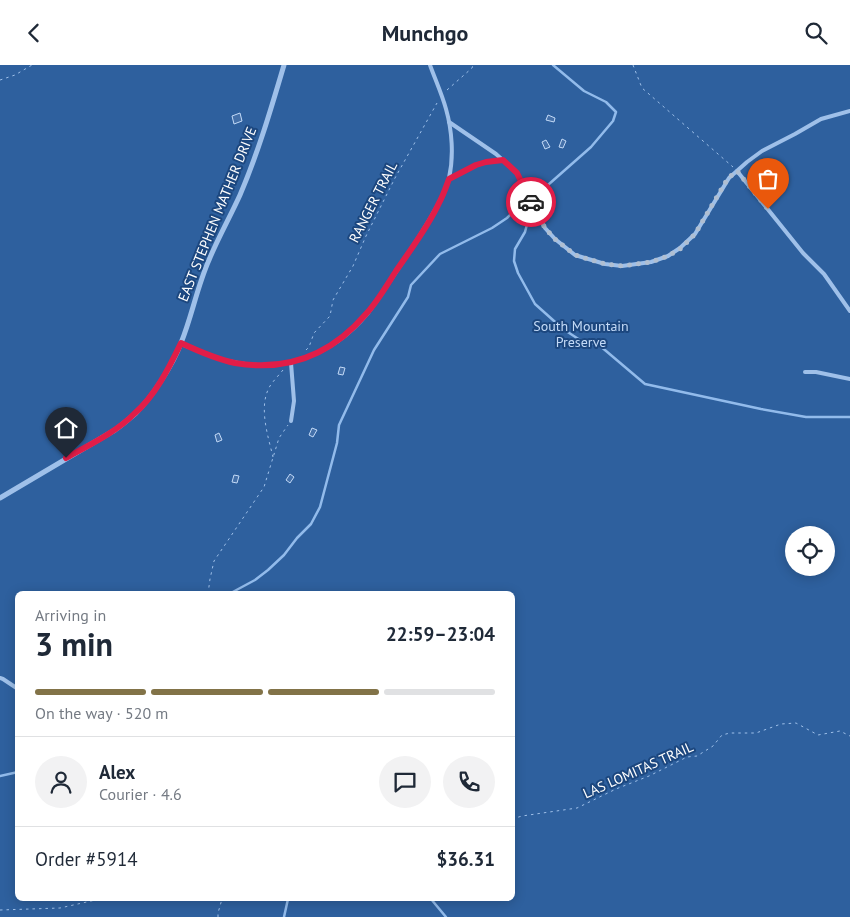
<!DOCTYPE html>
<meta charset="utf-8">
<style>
body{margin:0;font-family:"PT Sans",sans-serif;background:#f2f2f3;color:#1f2937;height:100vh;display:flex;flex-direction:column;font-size:19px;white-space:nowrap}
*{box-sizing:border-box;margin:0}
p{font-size:16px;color:#747a83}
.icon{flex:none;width:28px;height:28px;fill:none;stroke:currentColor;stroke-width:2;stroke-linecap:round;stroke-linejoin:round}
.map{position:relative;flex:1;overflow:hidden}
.side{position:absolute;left:15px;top:526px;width:500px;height:310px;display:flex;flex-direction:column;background:#fff;border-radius:8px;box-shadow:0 2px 12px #0003}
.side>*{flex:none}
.buttons{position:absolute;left:785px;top:461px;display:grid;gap:10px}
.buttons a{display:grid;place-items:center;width:50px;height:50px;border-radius:50%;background:#fff;box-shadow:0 2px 12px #0003;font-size:25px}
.pin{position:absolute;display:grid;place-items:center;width:42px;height:42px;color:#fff;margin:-51px -21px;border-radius:50% 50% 50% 0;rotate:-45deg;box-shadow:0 0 5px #0007}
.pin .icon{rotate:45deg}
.courier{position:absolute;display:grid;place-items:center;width:50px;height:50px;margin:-25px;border:4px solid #e11d48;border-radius:50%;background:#fff;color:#222;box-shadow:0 1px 6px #0007}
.overview em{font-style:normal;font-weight:600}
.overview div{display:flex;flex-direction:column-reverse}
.overview{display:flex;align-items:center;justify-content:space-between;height:85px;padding:0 20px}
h1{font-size:32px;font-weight:600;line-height:38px}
.bar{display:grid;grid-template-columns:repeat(4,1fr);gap:8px 5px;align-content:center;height:60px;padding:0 20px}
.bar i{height:6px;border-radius:4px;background:#e0e1e3}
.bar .selected{background:#827348}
.bar p{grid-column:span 4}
.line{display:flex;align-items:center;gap:12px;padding:0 20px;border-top:1px solid #e0e1e3}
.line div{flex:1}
.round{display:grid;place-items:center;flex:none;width:52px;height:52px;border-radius:26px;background:#f2f2f3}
header{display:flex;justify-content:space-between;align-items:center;height:65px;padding:0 20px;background:#fff;font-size:22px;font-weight:600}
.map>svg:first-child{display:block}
</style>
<header><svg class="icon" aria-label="back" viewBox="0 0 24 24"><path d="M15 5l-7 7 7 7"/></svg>Munchgo<svg class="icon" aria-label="search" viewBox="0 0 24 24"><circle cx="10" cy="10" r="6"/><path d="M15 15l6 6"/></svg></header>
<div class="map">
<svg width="850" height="852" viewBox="0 0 850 852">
<rect width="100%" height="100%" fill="#1c477f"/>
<!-- green -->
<path fill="#2e609e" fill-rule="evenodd" d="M 0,0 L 850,0 L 850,852 L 0,852 ZM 794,470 L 826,470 L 826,502 L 794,502 ZM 18,529 L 512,529 L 512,834 L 18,834 Z"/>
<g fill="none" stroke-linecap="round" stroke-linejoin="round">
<!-- stream -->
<g stroke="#92bbeb" stroke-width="2.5">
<polyline points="530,137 530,148 525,167 515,184 514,196 518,208 535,239 563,264 580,275 599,280 645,319 761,344 806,352 850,352"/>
<polyline points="229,529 255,515 268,505 284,490 297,473 311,459 320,442 337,378 339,360 374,285 408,232 411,220 440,189 492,163 507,153 518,142 540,127 591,82 613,56 616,47 606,37 584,26 553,0"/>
<polyline points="0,711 18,707"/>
<polyline points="431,834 446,852"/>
<polyline points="284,852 288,834"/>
</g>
</g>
<!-- building -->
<g fill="#4470a9" stroke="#c3daf7">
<polygon points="240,48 242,56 234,59 232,51"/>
<polygon points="548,50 555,53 554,57 546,55"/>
<polygon points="562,74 566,76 563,83 559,82"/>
<polygon points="546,75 550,82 545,84 542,77"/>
<polygon points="340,302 345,303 343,310 338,309"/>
<polygon points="312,363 317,365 313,372 309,370"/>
<polygon points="219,368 222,375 217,377 215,370"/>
<polygon points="290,409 294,412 290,418 286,415"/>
<polygon points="234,410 239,411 237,418 232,417"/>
</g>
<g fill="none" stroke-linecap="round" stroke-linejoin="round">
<!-- path -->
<g stroke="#9fc0e9" stroke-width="1" stroke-dasharray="2.5 4" stroke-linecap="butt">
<polyline points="633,0 642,23 733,102"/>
<polyline points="0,15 15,10 32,0"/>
<polyline points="447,25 472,3 473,0"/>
<polyline points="306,285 309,282 314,268 330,251 333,235 353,201 366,171 395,113 437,38"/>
<path d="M 273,392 C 268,371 258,341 270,321 C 274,315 279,310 283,305"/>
<polyline points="208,529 210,514 214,496 264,422 279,373 288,360"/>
<polyline points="512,754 522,751 577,743 616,724 649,711 687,692 697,691 713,681 722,670 730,668 756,668 781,659 796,658 818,670 840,666 850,671"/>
<polyline points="0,845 60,843 100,834"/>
<polyline points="218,852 218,848 222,834"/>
</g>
<!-- lane -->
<g stroke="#9fc0e9" stroke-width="4">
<polyline points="449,57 496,89 517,108 536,147 545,163 555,174 575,190 605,199 622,201 651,197 668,191 680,183 695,169 729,113 747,97 762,86 795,69 821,54 850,46"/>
<polyline points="737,106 803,188 824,209 850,246"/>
<polyline points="449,114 476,100 486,97 502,95"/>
<path d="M 181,279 C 194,284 207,290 220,294 C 277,310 330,294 368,248 C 378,235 387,221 396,207 C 408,189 420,171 431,152 C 438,140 445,127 449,113 C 454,91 452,65 446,44 C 442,29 435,14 430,0"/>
<polyline points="291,298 294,336 291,356"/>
<polyline points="805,307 816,307 850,314"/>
<polyline points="0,613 3,614 18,624"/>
</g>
<!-- street -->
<path stroke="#9fc0e9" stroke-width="5" d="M 0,433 L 115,365 C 122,360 129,354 136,348 C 152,332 173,300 181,278 C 192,251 197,222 209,195 C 218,173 230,152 240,130 C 258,88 271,44 284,0"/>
</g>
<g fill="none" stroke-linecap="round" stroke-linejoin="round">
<!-- done -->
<polyline stroke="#b0bfd2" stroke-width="5" stroke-dasharray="0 9" points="531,137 545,163 555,174 575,190 605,199 622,201 651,197 668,191 680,184 695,169 728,113 737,106 768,144"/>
<!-- route -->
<path stroke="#e11d48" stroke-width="6" d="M 66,393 C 89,380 115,368 134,349 C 155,331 169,303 181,278 C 198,286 216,294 235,298 C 288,307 331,290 366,249 C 378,236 387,220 396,206 C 411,184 428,162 439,138 C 443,131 446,122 449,114 L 476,100 L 486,97 L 503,95 L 517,108 L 531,137"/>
</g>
<g text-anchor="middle" stroke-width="4" stroke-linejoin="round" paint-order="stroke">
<!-- street labels -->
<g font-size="14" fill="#fff" stroke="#1c477f">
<text transform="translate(373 137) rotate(-63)" y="5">RANGER TRAIL</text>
<text transform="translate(217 149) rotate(-68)" y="5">EAST STEPHEN MATHER DRIVE</text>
<text transform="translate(638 705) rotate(-24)" y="5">LAS LOMITAS TRAIL</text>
</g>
<!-- park labels -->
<g font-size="14" fill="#c3daf7" stroke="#1c477f">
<text x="581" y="266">South Mountain<tspan x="581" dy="16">Preserve</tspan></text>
</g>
</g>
</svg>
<div class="buttons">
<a><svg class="icon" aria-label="locate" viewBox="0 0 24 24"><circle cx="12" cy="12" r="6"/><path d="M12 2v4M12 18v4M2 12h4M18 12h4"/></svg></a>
</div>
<div class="pin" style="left:768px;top:144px;background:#ea580c"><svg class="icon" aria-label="bag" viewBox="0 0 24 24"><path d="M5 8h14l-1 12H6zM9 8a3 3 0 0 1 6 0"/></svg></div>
<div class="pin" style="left:66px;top:393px;background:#1f2937"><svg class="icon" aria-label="home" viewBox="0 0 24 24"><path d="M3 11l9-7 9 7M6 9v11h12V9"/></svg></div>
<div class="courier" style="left:531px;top:137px"><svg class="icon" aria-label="car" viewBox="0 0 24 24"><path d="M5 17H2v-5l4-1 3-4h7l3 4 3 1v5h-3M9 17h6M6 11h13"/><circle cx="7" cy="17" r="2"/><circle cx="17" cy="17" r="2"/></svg></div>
<section class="side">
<div class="overview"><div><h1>3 min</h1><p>Arriving in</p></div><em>22:59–23:04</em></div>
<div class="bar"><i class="selected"></i><i class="selected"></i><i class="selected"></i><i></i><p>On the way · 520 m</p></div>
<div class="line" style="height:90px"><a class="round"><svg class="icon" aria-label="person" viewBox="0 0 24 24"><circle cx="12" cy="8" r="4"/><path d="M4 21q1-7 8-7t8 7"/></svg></a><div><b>Alex</b><p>Courier · 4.6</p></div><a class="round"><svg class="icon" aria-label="chat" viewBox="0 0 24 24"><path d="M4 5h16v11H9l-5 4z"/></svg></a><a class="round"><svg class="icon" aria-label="phone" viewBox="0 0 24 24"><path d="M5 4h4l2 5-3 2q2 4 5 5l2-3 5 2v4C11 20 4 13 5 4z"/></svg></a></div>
<div class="line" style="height:65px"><div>Order #5914</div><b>$36.31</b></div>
</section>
</div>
